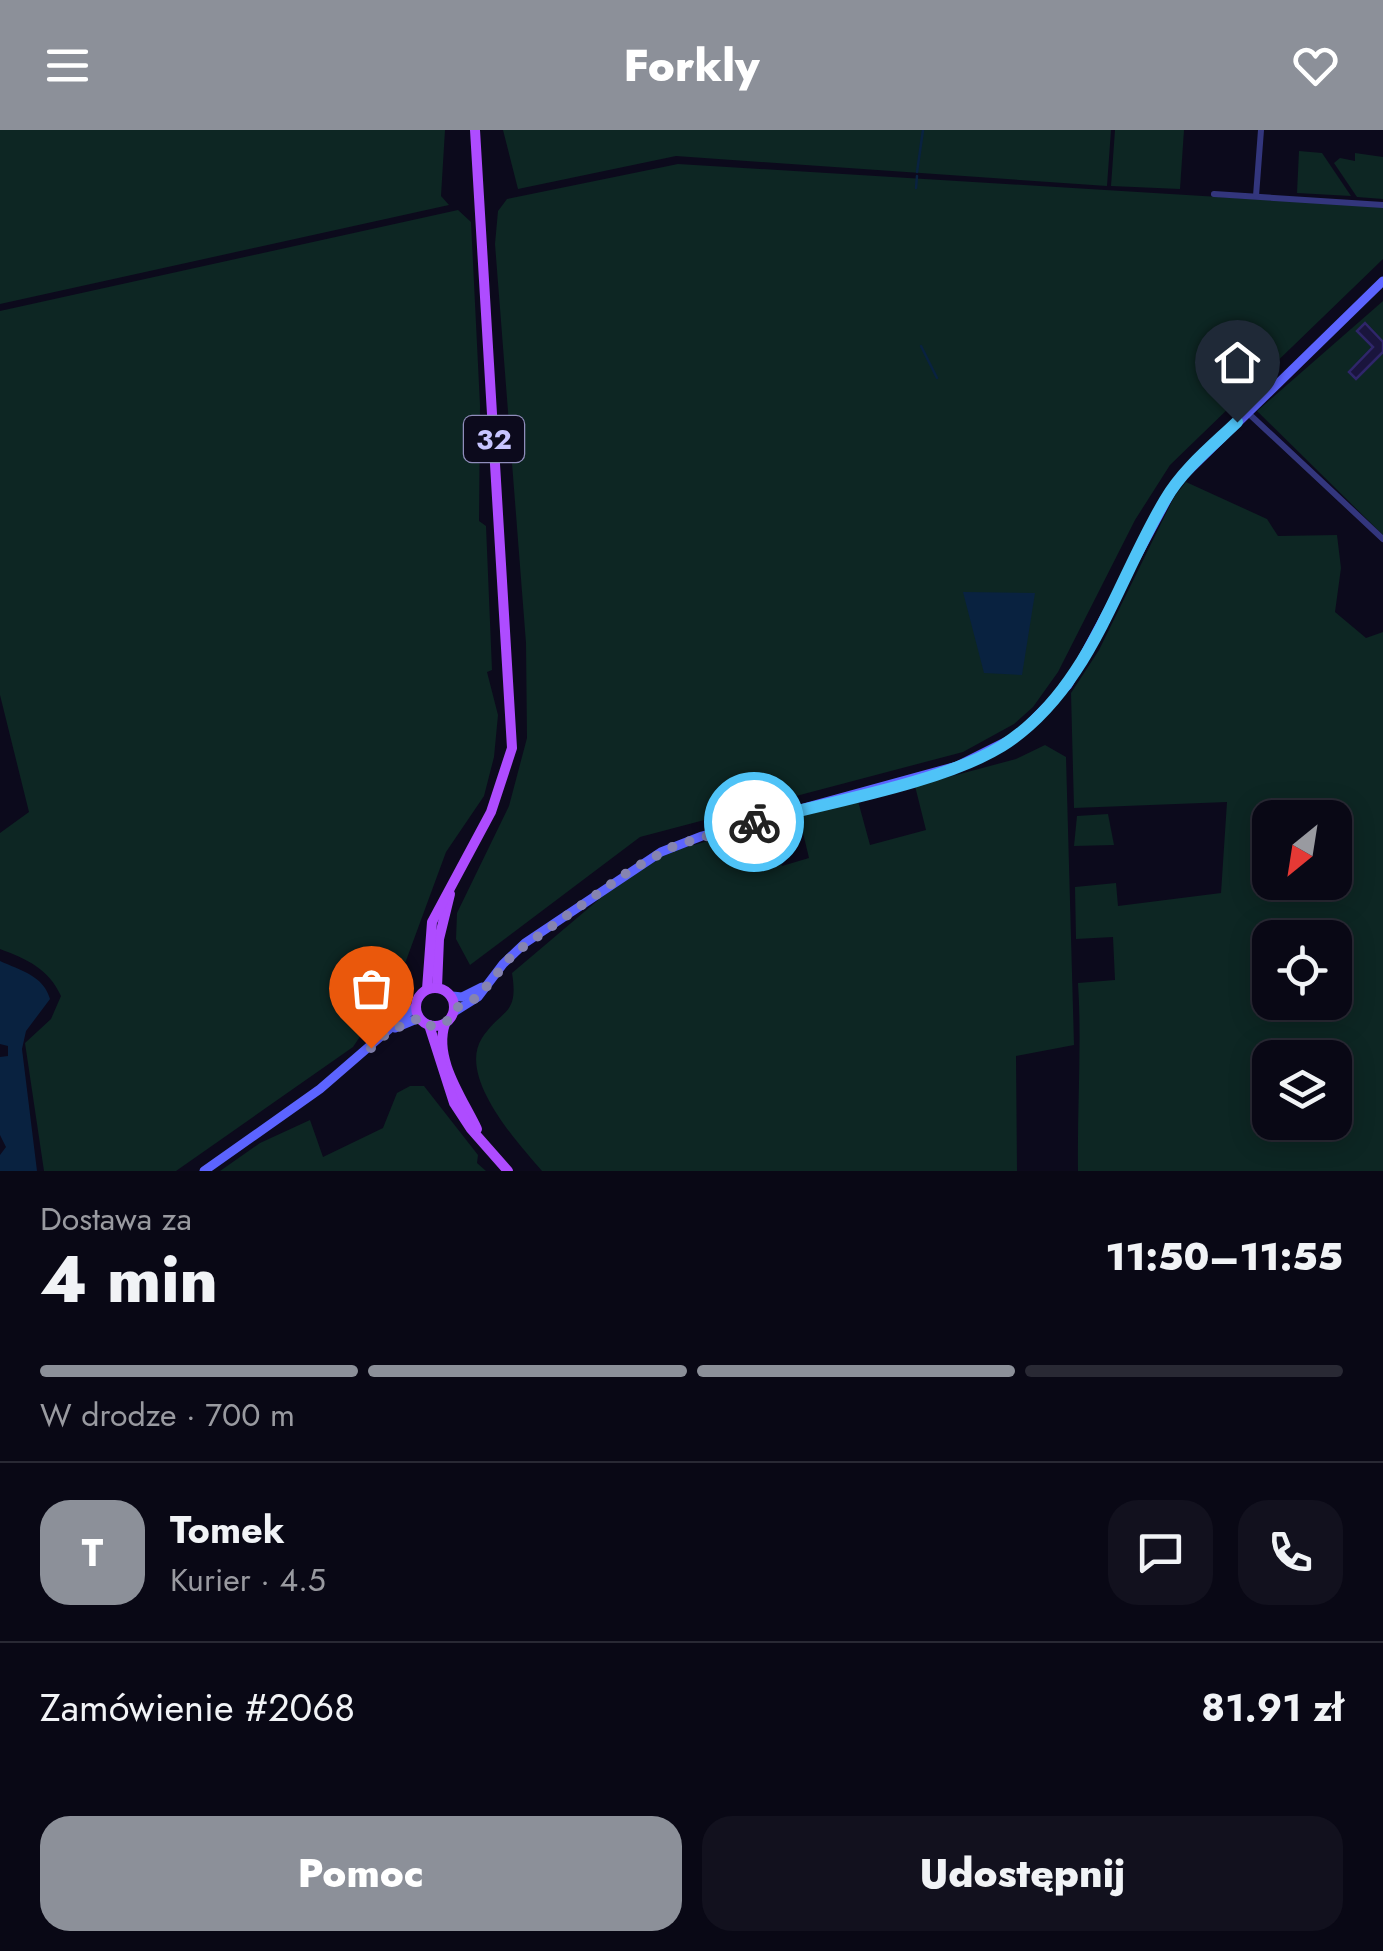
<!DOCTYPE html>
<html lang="pl">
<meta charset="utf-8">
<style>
body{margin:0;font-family:Jost,sans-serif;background:#12111e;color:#f1f3f6;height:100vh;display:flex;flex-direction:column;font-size:38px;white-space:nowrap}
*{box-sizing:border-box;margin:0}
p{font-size:32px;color:#999aa0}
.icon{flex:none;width:55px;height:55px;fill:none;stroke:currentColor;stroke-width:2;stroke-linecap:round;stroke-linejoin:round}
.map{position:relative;height:1041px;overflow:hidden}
.side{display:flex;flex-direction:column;background:#090815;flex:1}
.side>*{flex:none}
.needle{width:65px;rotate:210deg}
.controls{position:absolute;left:1252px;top:670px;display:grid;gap:20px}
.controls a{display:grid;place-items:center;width:100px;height:100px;border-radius:20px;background:#090815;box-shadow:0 5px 25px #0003,0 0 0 2px #292934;font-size:50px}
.pin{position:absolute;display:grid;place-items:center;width:85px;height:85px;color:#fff;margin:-102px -42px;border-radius:50% 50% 50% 0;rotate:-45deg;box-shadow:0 0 10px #0007}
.pin .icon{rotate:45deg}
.courier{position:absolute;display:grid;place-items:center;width:100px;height:100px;margin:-50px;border:8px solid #4fc3f7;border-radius:50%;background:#fff;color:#222;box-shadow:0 2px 12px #0007}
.head em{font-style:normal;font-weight:800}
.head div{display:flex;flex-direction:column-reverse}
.head{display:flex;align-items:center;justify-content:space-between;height:170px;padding:0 40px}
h1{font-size:65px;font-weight:800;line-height:75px}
.bar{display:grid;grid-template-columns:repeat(4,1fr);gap:15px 10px;align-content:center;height:120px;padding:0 40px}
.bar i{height:12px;border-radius:8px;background:#292934}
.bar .active{background:#8c9099}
.bar p{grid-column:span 4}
.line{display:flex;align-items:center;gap:25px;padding:0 40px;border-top:2px solid #292934}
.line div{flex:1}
.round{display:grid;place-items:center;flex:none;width:105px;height:105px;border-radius:30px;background:#12111e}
.action{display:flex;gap:20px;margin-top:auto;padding:20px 40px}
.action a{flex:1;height:115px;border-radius:30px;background:#8c9099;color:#fff;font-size:40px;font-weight:800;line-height:115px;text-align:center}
.action a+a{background:#12111e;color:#f1f3f6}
header{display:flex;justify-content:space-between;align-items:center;height:130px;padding:0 40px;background:#8c9099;color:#fff;font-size:45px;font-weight:800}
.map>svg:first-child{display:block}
</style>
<header><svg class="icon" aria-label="menu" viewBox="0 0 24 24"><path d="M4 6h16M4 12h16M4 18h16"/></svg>Forkly<svg class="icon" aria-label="heart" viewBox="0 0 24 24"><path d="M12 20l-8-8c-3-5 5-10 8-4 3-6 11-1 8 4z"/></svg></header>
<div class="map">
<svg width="1383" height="1041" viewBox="0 0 1383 1041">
<rect width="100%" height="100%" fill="#0c0a1c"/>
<!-- green -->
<g fill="#0d2623" fill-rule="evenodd">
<polygon points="0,0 445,0 441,66 449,75 0,174"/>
<polygon points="503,0 1111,0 1107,56 676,26 518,59"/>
<polygon points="1115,0 1184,0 1180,59 1111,56"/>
<polygon points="1299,21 1322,23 1351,66 1297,63"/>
<polygon points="1355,23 1383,27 1383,69 1357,67 1334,33 1340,28 1355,31"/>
<polygon points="678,34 1383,77 1383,129 1170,335 1135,390 1058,542 1033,577 1014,594 963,622 640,707 470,835 456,809 457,783 509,676 527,608 526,513 495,114 498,81 507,69"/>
<path d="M 458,80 L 471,92 L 480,275 L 479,391 L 486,396 L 492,540 L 487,542 L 498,585 L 494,627 L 484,666 L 446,722 L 400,847 L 353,917 L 176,1041 L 44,1041 L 25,913 L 51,889 L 61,866 C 49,839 27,829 0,819 L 0,703 L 29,682 L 0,565 L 0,181 Z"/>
<polygon points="1383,171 1383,405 1257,281"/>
<path d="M 1186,352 L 1267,389 L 1278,406 L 1337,405 L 1341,438 L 1335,482 L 1366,508 L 1383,502 L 1383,1041 L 1078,1041 C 1077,978 1082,916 1078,853 L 1115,850 L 1113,807 L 1076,809 L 1075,757 L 1116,753 L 1118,776 L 1221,763 L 1227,672 L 1074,678 L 1071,563 L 1099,520 L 1174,367 ZM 1270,688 L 1335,688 L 1335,752 L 1270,752 ZM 1270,808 L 1335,808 L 1335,872 L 1270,872 ZM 1270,928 L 1335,928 L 1335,992 L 1270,992 Z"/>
<path d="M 1045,615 L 1066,627 L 1074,915 L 1016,926 L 1017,1041 L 542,1041 C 518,1013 457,947 482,908 C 502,878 519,886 512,843 L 649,727 L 770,694 L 782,736 L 809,728 L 799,686 L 858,671 L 870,715 L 926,700 L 915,656 L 1016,629 Z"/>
<polygon points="1108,684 1114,715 1074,716 1077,686"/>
<polygon points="410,956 424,956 478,1025 477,1033 486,1041 220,1041 260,1013 310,990 323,1027 383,998 397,963"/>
</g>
<!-- water -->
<g fill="#092240">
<polygon points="963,462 1035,463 1022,545 984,543"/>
<path d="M 0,831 C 20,840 44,846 50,869 L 26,901 L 22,919 L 37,1041 L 0,1041 L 0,1025 L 6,1017 L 0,1005 L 0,927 L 8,926 L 8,916 L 0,914 Z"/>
</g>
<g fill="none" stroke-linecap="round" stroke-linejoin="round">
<!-- stream -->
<g stroke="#092240" stroke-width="2.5">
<polyline points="917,42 923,0"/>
<polyline points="916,58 917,46"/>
<polyline points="921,216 937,248"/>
</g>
</g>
<!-- building -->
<polygon fill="#1a153d" stroke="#2f266a" stroke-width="2.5" points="1365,193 1383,212 1383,222 1356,249 1349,242 1373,217 1357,201"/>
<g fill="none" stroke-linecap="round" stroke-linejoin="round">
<!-- street -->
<g stroke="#33367d" stroke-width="6">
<polyline points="1214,64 1383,75"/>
<polyline points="1256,66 1261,0"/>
<polyline points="1247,282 1383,409"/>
</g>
<!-- secondary -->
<g stroke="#5c64ff" stroke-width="9">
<polyline points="452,866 462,867 482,857"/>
<polyline points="454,882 478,867 503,834 525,813 661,722 702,706 957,636 1017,606 1068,555 1176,353 1383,151"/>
<polyline points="395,898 419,888"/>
<polyline points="204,1041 320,959 416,876"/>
</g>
<!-- primary -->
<g stroke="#ae4cff" stroke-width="10">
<polyline points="437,857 439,809 450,764"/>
<circle cx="435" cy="877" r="19"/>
<polyline points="427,859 432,792 491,682 512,618 475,0"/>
<path d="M 445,894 C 433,929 463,969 477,999"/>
<polyline points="429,895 454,973 471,999 508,1041"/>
</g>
</g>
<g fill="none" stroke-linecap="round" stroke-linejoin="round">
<!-- done -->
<polyline stroke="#8684b0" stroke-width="10" stroke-dasharray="0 18" points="371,918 388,902 419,888 429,896 445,894 456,878 478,867 513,824 631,740 674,716 754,692"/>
<!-- route -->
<path stroke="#4fc3f7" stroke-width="12" d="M 754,692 C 825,673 942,653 1002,616 C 1089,561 1115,454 1165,370 C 1183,339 1212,316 1237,292"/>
</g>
<g text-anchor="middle" stroke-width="10" stroke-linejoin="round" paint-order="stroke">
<!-- shield labels -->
<rect fill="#0c0a1c" stroke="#8f8dbb" stroke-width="2.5" x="464" y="286" width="60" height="46" rx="8"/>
<g font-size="28" font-weight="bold" fill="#c7c5ff">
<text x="494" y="319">32</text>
</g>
</g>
</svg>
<div class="controls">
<a><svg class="needle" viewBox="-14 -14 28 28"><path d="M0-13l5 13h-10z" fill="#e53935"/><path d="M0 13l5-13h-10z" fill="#999aa0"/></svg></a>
<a><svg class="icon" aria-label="locate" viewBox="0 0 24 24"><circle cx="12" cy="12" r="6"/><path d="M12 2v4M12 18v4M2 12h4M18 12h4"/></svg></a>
<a><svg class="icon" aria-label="layers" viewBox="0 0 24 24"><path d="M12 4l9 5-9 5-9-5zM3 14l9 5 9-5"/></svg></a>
</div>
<div class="pin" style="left:371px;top:918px;background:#ea580c"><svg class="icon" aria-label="bag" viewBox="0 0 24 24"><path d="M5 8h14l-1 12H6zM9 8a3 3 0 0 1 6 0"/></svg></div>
<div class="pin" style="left:1237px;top:292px;background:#1f2937"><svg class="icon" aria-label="home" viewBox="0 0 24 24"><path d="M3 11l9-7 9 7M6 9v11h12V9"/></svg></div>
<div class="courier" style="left:754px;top:692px"><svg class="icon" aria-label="bike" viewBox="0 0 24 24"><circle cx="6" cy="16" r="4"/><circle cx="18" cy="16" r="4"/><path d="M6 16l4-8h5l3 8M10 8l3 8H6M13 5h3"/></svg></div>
</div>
<section class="side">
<div class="head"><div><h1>4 min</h1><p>Dostawa za</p></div><em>11:50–11:55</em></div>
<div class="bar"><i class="active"></i><i class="active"></i><i class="active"></i><i></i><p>W drodze · 700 m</p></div>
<div class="line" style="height:180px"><b class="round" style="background:#8c9099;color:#fff">T</b><div><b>Tomek</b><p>Kurier · 4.5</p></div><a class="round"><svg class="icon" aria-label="chat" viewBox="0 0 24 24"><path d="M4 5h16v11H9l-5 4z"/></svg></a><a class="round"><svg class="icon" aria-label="phone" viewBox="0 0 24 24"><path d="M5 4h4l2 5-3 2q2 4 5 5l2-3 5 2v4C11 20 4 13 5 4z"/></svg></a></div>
<div class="line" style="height:130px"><div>Zamówienie #2068</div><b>81.91 zł</b></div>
<div class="action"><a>Pomoc</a><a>Udostępnij</a></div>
</section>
